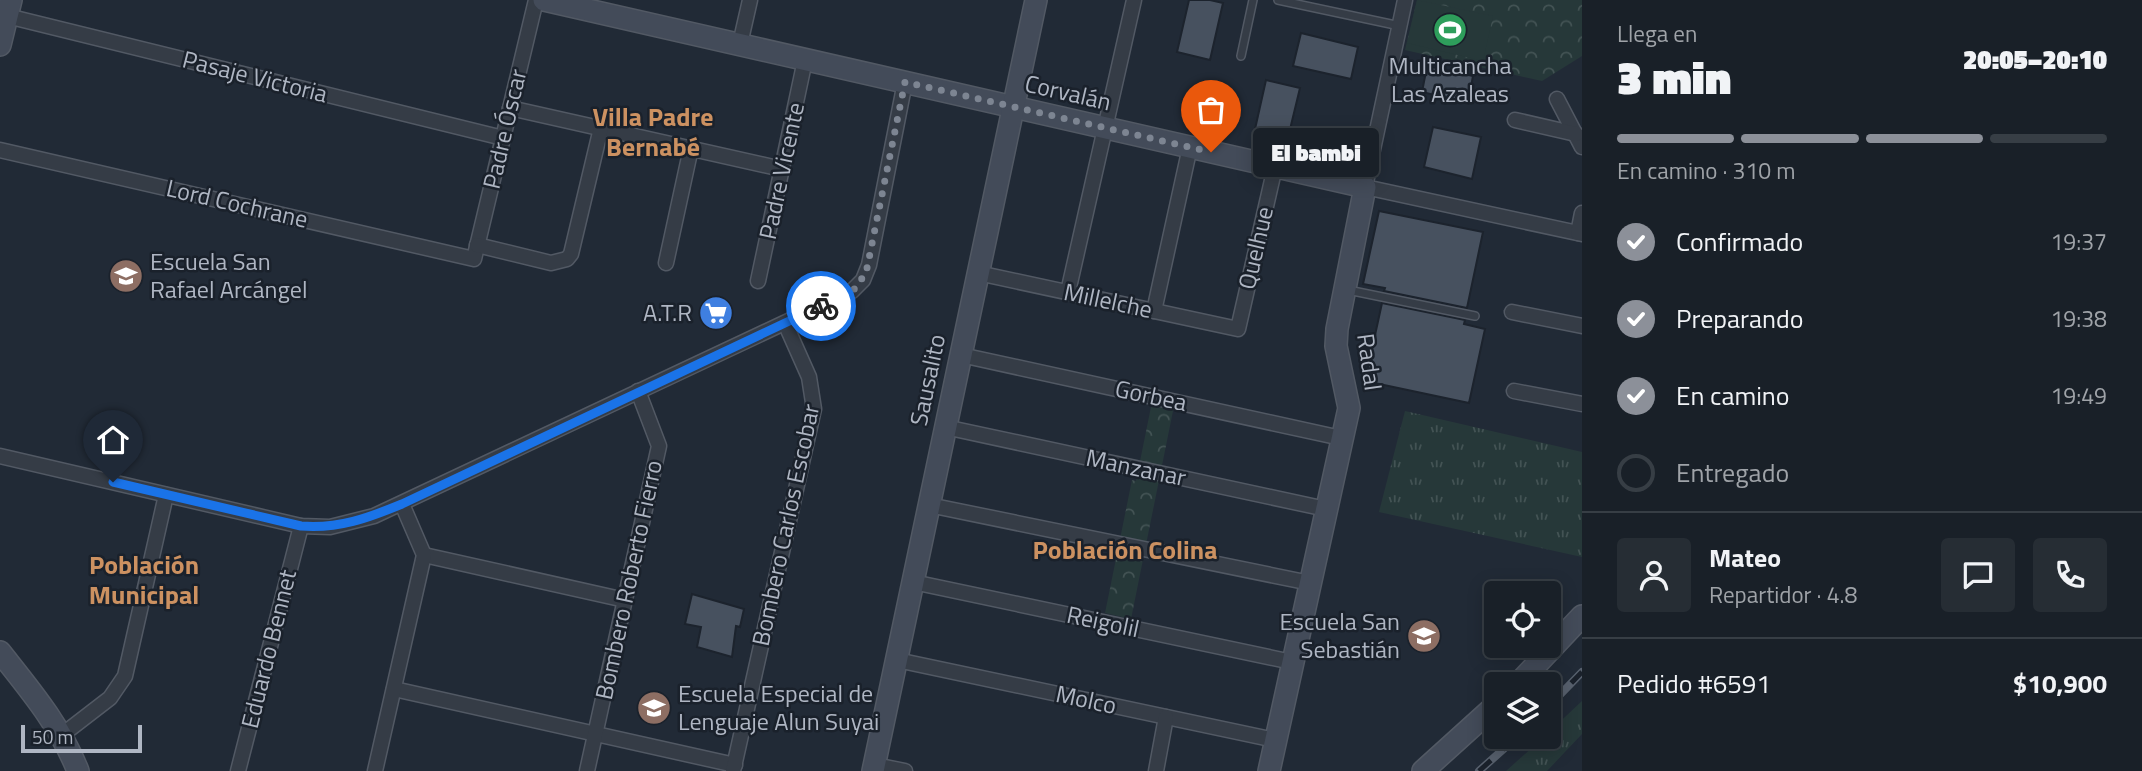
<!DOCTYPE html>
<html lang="es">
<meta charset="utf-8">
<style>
body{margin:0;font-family:"Titillium Web",sans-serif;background:#262d34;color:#f1f3f6;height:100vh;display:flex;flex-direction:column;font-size:26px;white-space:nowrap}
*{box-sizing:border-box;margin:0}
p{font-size:23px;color:#9fa3a8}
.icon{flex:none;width:38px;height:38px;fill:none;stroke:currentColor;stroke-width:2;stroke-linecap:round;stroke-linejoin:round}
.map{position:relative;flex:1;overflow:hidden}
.drawer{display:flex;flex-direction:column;background:#192028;width:560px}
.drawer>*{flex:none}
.buttons{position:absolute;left:1484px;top:581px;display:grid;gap:14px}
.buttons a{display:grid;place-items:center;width:77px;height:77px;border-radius:7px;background:#192028;box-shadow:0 4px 18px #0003,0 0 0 2px #373e45;font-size:35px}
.scale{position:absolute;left:21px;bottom:18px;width:121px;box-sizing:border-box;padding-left:7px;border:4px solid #afb6c3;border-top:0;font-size:19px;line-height:24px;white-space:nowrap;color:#afb6c3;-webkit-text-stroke:5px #1a212b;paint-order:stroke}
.pin{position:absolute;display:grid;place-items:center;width:60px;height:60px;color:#fff;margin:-72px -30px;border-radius:50% 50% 50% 0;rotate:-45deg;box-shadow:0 0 7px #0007}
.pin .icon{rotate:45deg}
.courier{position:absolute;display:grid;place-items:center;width:70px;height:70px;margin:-35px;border:5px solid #1a73e8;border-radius:50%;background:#fff;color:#222;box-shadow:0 2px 9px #0007}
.bubble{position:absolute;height:49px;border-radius:7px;background:#192028;box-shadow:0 4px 18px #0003,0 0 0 2px #373e45;font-size:23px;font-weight:800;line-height:49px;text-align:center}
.overview em{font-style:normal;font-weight:800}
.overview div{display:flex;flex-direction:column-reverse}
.overview{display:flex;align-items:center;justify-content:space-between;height:119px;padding:0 35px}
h1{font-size:46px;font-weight:800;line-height:52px}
.bar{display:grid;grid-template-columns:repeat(4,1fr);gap:10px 7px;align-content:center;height:84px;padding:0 35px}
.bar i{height:9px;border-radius:5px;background:#373e45}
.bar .current{background:#8c9099}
.bar p{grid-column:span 4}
.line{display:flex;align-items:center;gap:18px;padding:0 35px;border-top:2px solid #373e45}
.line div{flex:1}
.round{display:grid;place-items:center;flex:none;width:74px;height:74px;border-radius:7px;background:#262d34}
ol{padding:0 35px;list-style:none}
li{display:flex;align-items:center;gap:21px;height:77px}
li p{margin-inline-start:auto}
li .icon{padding:7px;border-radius:50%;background:#8c9099;color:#fff;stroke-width:4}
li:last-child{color:#9fa3a8}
li i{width:38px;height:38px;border:4px solid #373e45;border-radius:50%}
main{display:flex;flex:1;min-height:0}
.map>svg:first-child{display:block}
</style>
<main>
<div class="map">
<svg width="1582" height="771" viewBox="0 0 1582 771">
<defs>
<pattern id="grass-tufts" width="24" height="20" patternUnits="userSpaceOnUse" patternTransform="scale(1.75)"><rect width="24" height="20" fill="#263839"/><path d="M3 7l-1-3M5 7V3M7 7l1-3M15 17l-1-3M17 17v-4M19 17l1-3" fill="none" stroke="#435354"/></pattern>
<pattern id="park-crowns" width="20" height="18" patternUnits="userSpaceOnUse" patternTransform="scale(1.75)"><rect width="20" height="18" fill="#263839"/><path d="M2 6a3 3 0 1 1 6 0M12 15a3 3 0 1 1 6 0" fill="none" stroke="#435354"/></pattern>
</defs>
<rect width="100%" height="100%" fill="#212a36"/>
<!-- grass -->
<g fill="url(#grass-tufts)">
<polygon points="1405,411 1582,452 1582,557 1379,512"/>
<polygon points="1582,701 1582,734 1547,771 1506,771 1544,737 1549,737 1549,732"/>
</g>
<!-- park -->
<g fill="url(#park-crowns)">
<polygon points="1417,0 1582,0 1582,56 1542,81 1405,50"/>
<polygon points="1152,402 1174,406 1131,619 1105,613 1132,480 1136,481"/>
</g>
<!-- garden -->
<polygon fill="#263839" points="1417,0 1493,16 1483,61 1407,43"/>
<!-- building -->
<g fill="#47515f" stroke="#1c232d" stroke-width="2">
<polygon points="1189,0 1210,0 1223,3 1210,60 1177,52"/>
<polygon points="1301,33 1358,47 1351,79 1293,66"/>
<polygon points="1427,66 1473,76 1468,103 1422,92"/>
<polygon points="1266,80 1300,88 1286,146 1253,138"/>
<polygon points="1433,127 1481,137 1472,179 1424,167"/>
<polygon points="1379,211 1483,232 1467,308 1384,291 1385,288 1363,284"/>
<polygon points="1382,303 1465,320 1464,324 1485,329 1469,403 1365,381"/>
<polygon points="692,594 744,609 740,627 736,626 732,657 697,647 701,627 685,624"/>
</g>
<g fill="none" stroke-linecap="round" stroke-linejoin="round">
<!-- lane casing -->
<g stroke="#525964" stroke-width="10">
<g id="lane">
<polyline points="1278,0 1400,26"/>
<polyline points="1241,56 1253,0"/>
<polyline points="1348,290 1475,316"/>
</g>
</g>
<!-- street casing -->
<g stroke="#525964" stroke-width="17">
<g id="street">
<polyline points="1405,0 1365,187 1582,234"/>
<polyline points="7,16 503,138"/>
<polyline points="740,44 750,0"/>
<polyline points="1557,99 1582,147"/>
<polyline points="510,108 782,169"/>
<polyline points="1515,120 1576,134"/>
<polyline points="0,150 474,259 536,0"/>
<polyline points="1578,233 1582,213"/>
<polyline points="477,245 551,263 567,259 571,254 601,128"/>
<polyline points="666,263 691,148"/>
<polyline points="978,273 1238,329 1275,167"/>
<polyline points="758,281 805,60"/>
<polyline points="1068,292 1134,0"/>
<polyline points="1154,311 1190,147"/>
<polyline points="1512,312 1582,326"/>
<polyline points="961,355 1341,438"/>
<polyline points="1514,391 1582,404"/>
<polyline points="945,427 1326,509"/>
<polyline points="0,456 301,526 330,527 374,516 852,291 863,280 869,265 905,82"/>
<polyline points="929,505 1310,583"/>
<polyline points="424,555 625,600"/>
<polyline points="913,582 1292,662"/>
<polyline points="897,660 1275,740"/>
<polyline points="394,689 735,765"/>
<polyline points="62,735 110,698 125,676 166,495"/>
<polyline points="875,765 905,771"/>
<polyline points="238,771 301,526"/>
<polyline points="375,771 424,555 402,504"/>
<polyline points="587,771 659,446 638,391"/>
<polyline points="733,771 814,409 809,377 785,323"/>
<polyline points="1156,771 1166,717"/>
</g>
</g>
<!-- secondary casing -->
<g stroke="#525964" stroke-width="24">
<g id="secondary">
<polyline points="544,0 1365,187 1337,329 1336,346 1349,408 1269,771"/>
<polyline points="0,45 11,0"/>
<path d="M 0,652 C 30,690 60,725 78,771"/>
<polyline points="1518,684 1582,616"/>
<polyline points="873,771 1036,0"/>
<polyline points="1423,771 1496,705"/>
</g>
</g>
<!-- lane -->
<use href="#lane" stroke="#353c46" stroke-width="7"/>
<!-- street -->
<use href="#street" stroke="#353c46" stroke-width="14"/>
<!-- secondary -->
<use href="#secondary" stroke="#434b59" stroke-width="21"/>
<!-- rail casing -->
<g stroke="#57606d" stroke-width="8">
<g id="rail">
<polyline points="1549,706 1582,672"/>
<polyline points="1479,771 1517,737"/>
</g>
</g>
<!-- rail -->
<use href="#rail" stroke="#1a212b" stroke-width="5" stroke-dasharray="16" stroke-linecap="butt"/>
</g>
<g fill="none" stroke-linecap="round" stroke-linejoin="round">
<!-- done -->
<polyline stroke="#7d8592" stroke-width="7" stroke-dasharray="0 12.6" points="821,306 852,292 866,273 905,82 1211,152"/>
<!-- route -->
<path stroke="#1a73e8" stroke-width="9" d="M 113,482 L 301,526 C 339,529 368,518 402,504 L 821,306"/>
</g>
<!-- icons -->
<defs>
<g id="stadium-disc" transform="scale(1.75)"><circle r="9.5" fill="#2e9e5b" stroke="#1a212b"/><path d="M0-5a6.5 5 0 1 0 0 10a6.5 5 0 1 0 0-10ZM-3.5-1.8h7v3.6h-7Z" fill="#fff"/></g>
<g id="school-disc" transform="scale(1.75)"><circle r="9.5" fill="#8d6e63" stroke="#1a212b"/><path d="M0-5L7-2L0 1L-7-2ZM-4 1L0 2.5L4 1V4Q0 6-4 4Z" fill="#fff"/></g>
<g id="supermarket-disc" transform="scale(1.75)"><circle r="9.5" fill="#3f7fe0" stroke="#1a212b"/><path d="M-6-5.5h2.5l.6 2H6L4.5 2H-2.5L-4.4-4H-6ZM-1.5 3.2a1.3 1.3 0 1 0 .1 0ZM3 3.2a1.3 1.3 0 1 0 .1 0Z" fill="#fff"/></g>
</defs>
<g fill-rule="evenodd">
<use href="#stadium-disc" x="1450" y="30"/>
<use href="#school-disc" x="126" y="276"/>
<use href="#supermarket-disc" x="716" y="313"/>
<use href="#school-disc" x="1424" y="636"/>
<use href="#school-disc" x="654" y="708"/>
</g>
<g text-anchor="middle" stroke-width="5" stroke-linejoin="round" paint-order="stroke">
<!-- poi labels -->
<g font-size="24" fill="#afb6c3" stroke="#1a212b" text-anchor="start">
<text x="1450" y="74" text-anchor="middle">Multicancha<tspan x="1450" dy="28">Las Azaleas</tspan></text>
<text x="150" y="270">Escuela San<tspan x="150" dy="28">Rafael Arcángel</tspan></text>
<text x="692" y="321" text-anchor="end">A.T.R</text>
<text x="1400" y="630" text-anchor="end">Escuela San<tspan x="1400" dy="28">Sebastián</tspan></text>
<text x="678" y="702">Escuela Especial de<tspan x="678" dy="28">Lenguaje Alun Suyai</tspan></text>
</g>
<!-- street labels -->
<g font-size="24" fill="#afb6c3" stroke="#1a212b">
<text transform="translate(255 77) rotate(14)" y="8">Pasaje Victoria</text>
<text transform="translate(1068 93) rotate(13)" y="8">Corvalán</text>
<text transform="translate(505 129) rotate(-77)" y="8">Padre Óscar</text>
<text transform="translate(782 171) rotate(-78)" y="8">Padre Vicente</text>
<text transform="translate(237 204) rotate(13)" y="8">Lord Cochrane</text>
<text transform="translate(1256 248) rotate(-77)" y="8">Quelhue</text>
<text transform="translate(1108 301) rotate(12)" y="8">Millelche</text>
<text transform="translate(1369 362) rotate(82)" y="8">Radal</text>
<text transform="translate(928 380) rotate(-78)" y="8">Sausalito</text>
<text transform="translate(1151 396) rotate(12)" y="8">Gorbea</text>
<text transform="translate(1136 468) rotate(12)" y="8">Manzanar</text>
<text transform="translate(786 525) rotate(-78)" y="8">Bombero Carlos Escobar</text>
<text transform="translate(629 580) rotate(-78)" y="8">Bombero Roberto Fierro</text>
<text transform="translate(1103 622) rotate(12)" y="8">Reigolil</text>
<text transform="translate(269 649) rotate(-76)" y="8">Eduardo Bennet</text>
<text transform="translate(1086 700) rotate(12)" y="8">Molco</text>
</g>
<!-- neighbourhood labels -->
<g font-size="26" font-weight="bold" fill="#cc9161" stroke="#1a212b">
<text x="653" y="126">Villa Padre<tspan x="653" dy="30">Bernabé</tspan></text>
<text x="1125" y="559">Población Colina</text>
<text x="144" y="574">Población<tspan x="144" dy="30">Municipal</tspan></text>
</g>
</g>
</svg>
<div class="buttons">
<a><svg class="icon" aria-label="locate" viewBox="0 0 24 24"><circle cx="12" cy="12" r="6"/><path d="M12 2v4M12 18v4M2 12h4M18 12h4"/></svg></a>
<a><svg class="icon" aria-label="layers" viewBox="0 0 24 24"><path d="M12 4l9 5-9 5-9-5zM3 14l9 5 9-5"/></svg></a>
</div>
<div class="scale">50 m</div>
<div class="pin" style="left:1211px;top:152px;background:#ea580c"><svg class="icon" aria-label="bag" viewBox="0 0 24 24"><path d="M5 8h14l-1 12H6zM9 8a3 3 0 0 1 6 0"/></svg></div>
<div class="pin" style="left:113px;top:482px;background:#1f2937"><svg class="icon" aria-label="home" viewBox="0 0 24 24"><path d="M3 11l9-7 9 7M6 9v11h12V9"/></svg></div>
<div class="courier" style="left:821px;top:306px"><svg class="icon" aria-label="bike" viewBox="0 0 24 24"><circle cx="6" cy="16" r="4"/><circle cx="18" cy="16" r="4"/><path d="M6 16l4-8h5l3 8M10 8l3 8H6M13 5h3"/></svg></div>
<div class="bubble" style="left:1253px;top:128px;width:126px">El bambi</div>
</div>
<section class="drawer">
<div class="overview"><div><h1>3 min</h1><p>Llega en</p></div><em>20:05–20:10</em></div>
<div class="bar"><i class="current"></i><i class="current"></i><i class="current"></i><i></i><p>En camino · 310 m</p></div>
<ol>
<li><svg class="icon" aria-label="check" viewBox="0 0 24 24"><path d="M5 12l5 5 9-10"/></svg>Confirmado<p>19:37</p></li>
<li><svg class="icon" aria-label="check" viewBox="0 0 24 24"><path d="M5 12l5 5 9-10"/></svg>Preparando<p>19:38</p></li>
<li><svg class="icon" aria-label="check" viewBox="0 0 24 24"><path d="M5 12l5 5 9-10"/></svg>En camino<p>19:49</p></li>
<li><i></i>Entregado</li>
</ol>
<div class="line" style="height:126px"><a class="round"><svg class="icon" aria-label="person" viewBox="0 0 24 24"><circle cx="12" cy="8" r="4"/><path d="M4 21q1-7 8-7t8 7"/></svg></a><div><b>Mateo</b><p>Repartidor · 4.8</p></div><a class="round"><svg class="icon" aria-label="chat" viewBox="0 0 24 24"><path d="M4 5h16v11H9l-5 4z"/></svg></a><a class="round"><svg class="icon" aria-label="phone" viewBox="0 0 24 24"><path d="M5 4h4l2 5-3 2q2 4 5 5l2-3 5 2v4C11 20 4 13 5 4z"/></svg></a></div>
<div class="line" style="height:91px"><div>Pedido #6591</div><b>$10,900</b></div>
</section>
</main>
